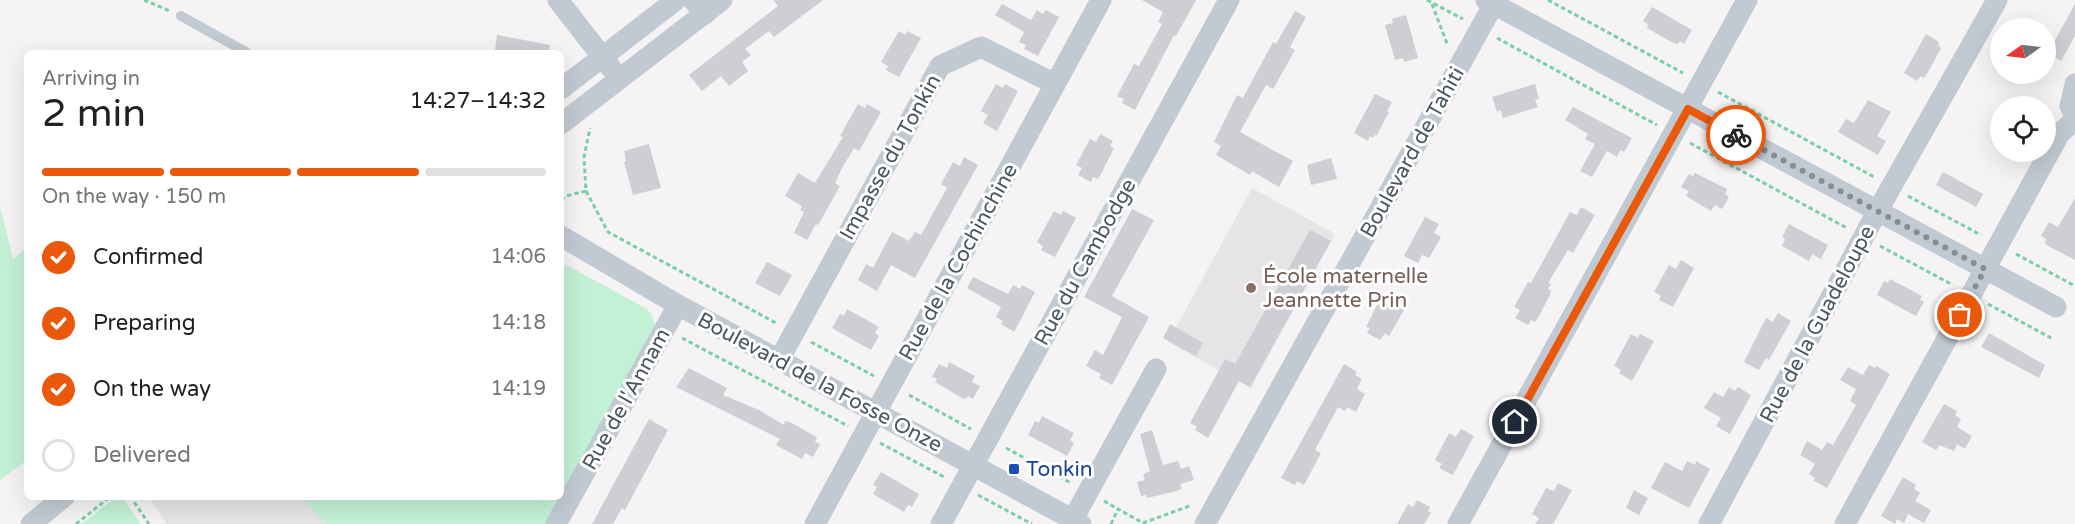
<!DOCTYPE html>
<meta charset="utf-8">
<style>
body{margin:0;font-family:"Varela Round",sans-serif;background:#f6f6f6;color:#202124;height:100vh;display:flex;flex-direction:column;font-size:22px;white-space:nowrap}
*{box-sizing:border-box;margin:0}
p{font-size:20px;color:#757577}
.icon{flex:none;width:33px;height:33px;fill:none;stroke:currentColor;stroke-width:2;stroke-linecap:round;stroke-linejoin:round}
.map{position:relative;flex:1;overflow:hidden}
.sheet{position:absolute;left:24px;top:50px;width:540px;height:450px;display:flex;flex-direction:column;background:#fff;border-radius:9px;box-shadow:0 6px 24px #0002}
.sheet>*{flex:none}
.needle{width:39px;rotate:256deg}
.controls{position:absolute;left:1990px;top:18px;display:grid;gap:12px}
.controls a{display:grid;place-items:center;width:66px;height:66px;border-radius:50%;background:#fff;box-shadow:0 6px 24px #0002;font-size:30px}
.pin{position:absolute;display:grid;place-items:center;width:51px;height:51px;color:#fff;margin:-26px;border:3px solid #fff;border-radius:50%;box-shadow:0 2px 6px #0007}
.courier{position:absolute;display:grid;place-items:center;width:60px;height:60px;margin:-30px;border:4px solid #ea580c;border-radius:50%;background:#fff;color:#222;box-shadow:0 2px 8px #0007}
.headline em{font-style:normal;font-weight:600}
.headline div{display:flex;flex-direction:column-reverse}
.headline{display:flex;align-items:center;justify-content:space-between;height:102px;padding:0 18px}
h1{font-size:39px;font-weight:600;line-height:45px}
.bar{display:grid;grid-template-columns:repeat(4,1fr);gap:9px 6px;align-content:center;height:72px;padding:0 18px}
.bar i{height:8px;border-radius:4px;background:#e0e0e0}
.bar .active{background:#ea580c}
.bar p{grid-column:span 4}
ol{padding:0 18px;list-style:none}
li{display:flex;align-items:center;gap:18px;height:66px}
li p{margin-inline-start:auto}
li .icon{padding:6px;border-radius:50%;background:#ea580c;color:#fff;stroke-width:4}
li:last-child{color:#757577}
li i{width:33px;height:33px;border:3px solid #e0e0e0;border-radius:50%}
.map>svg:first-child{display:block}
</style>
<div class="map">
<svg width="2075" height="524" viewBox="0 0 2075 524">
<rect width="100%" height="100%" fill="#f5f3f3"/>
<!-- education -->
<g fill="#e6e4e5">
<polygon points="1252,188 1335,234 1251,388 1168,342"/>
<polygon points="149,497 301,497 326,524 167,524"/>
</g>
<!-- green -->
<g fill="#c3f1d5">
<polygon points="0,207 13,259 27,248 27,460 0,480"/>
<polygon points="561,262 647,309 652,316 655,328 547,524 326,524 301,497 561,496"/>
<polygon points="116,497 122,497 141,524 82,524"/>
</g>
<!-- building -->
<g fill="#cdcfd5">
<polygon points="773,0 823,0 774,37 769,31 745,49 751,55 742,62 748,71 729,86 721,76 702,91 689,75 778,6"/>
<polygon points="1142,0 1196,0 1176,36 1174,35 1135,110 1122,103 1124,99 1117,96 1134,64 1139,66 1162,24 1158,22 1163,12"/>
<polygon points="1002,4 1031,20 1037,10 1043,14 1046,10 1059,17 1038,56 1024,49 1026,45 1019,42 1024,32 995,15"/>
<polygon points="2075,4 2075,36 2061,61 2048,53"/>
<polygon points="1652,7 1692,30 1684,44 1680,41 1678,44 1673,43 1647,28 1648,24 1643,21"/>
<polygon points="1295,11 1306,17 1290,47 1295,50 1273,89 1266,85 1240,132 1293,161 1279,187 1252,171 1250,175 1216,155 1221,146 1214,142 1237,95 1243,98 1273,42 1276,44"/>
<polygon points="1406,15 1418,58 1404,62 1403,58 1395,60 1385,25 1393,23 1392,19"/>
<polygon points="899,31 905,35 907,31 921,38 899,77 886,70 888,66 881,62"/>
<polygon points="1926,34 1939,42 1938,45 1941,48 1927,74 1924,78 1921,76 1917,81 1904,73"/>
<polygon points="497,35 550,45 549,52 500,52 500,51 495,50"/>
<polygon points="996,84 1003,88 1005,84 1018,91 997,131 983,123 988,115 981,111"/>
<polygon points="1535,84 1539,99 1535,100 1538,107 1503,118 1501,110 1497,112 1492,97"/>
<polygon points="1375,94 1392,102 1387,111 1389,112 1377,135 1375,135 1373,138 1370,136 1368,141 1354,133"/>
<polygon points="1868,100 1891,112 1877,136 1886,141 1878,155 1838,132 1846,119 1854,123"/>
<polygon points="858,104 865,108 867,104 881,112 859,151 854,148 842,168 835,183 840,186 818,225 816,224 807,240 794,233 804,212 800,210 802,206 785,196 798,173 815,183 843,137 840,136"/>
<polygon points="1573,107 1632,138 1624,152 1620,150 1617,157 1607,151 1592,177 1580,171 1595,144 1585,139 1588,134 1565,120"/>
<polygon points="1100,134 1113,141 1110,146 1114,148 1100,176 1097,179 1093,177 1091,182 1078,175 1082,168 1076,165 1090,139 1096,142"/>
<polygon points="649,144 661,188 633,195 624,162 626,161 624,151"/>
<polygon points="964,157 978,165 915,278 891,265 877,291 858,280 866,264 873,268 892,232 909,241 915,232 921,235 947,188 941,184 953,162 960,166"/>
<polygon points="1331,158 1337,179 1311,185 1307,165"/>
<polygon points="1943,172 1983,194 1976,207 1936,185"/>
<polygon points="1695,173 1727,189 1725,194 1729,197 1722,209 1715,205 1711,211 1686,196 1689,191 1681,187 1689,174 1693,176"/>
<polygon points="2075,198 2075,260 2048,246 2045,243 2046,239 2041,236 2049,222 2058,227"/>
<polygon points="1581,207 1595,215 1573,253 1568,250 1548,283 1551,284 1548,289 1551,290 1550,295 1538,318 1535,322 1531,320 1528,325 1515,318 1520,310 1514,307 1528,282 1531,283 1570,212 1577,215"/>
<polygon points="1132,209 1154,220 1112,296 1149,317 1112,385 1099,378 1101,374 1086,366 1095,350 1103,355 1122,317 1084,297"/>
<polygon points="1054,211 1061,215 1063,211 1076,218 1055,257 1041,250 1043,246 1037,242"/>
<polygon points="1425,217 1439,224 1434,233 1441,237 1429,258 1422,255 1418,263 1404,256"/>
<polygon points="1789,224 1828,245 1821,259 1812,254 1809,261 1782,246 1785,239 1782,237"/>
<polygon points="1310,230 1331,241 1250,387 1239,381 1208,438 1195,430 1197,427 1190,423 1225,359 1235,364"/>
<polygon points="1681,260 1694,268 1673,307 1659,300 1661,296 1654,292 1669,265 1676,269"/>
<polygon points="767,262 792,275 780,296 755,283"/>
<polygon points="973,277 1008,294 1013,285 1020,289 1022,285 1035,292 1014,332 1001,324 1003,321 996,317 1001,307 967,288"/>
<polygon points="1890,279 1922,296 1920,300 1924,302 1916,316 1877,295 1884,281 1888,283"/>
<polygon points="1390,292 1403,300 1399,308 1404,310 1389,336 1385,333 1380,340 1367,333 1370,328 1366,327 1380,299 1384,295 1387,297"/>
<polygon points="847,309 879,327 875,333 879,336 871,350 832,328 840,314 844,316"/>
<polygon points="1778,313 1791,321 1769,360 1766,358 1759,370 1744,362 1766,318 1773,322"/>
<polygon points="1170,324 1203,343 1196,356 1163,338"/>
<polygon points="1989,333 2045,365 2039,378 1981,347"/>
<polygon points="1631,334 1638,338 1640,334 1654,341 1632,381 1619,373 1621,370 1614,366"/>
<polygon points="949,362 975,376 972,382 980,386 973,399 968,396 966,399 962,398 935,382 937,379 932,377 939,364 947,368"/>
<polygon points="1344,364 1357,372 1355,375 1362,379 1357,389 1365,394 1356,412 1347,407 1345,411 1338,407 1315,450 1321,453 1304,485 1297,481 1295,485 1281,478"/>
<polygon points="1869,365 1875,368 1876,366 1890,374 1827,488 1814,481 1815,478 1809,474 1815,464 1800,455 1807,441 1822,450 1827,442 1833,445 1856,405 1850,401 1856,389 1840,380 1848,367 1863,375"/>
<polygon points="689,368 727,388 723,395 759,410 784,425 785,421 790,422 813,435 817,438 815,442 820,444 813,457 805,453 802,459 776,445 780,439 676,387"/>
<polygon points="1729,387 1735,391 1738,387 1751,395 1730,434 1716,426 1721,418 1704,408 1714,392 1723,397"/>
<polygon points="1944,404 1957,411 1955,415 1961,419 1957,427 1972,436 1965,449 1957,444 1954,451 1939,445 1936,450 1922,442"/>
<polygon points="1042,416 1074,433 1070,440 1074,443 1067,456 1028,435 1035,421 1039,423"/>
<polygon points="649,419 668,430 625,510 622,508 613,524 592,524"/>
<polygon points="1461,429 1474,436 1453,475 1439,468 1442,464 1435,460 1449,433 1456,437"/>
<polygon points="1152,430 1163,465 1178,461 1181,469 1189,466 1194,480 1180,484 1182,488 1177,491 1147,498 1146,495 1141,496 1137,482 1145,480 1143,474 1150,471 1140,434"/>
<polygon points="1687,461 1695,465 1696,461 1710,469 1689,508 1651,488 1665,462 1682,471"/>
<polygon points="881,472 919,494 912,507 908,505 904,512 873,494 877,487 873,485"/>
<polygon points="1903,477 1916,485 1914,489 1920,493 1915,501 1931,510 1924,523 1908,514 1904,523 1897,519 1895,524 1881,516"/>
<polygon points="1558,483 1572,490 1553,524 1535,524 1539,518 1532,514 1546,488 1554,491"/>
<polygon points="1634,490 1648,498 1639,515 1626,508"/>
<polygon points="1417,500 1430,507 1428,511 1431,513 1424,524 1397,524 1408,504 1413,507"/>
</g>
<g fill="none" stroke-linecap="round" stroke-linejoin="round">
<!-- path -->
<g stroke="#7ad0a6" stroke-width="3" stroke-dasharray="4.5 3" stroke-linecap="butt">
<polyline points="144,0 170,11"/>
<polyline points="1427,0 1463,19"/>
<polyline points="1548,0 1683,73"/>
<polyline points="1432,4 1448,46"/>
<polyline points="1497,38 1657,125"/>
<polyline points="1718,92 1876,178"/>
<polyline points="1690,143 1847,228"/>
<polyline points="586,191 608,232 776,323"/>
<polyline points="1908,196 1981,235"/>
<polyline points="561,200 566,196 586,191 584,157 590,128"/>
<polyline points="1880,246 1953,285"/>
<polyline points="2016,254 2075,286"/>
<polyline points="1988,304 2053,339"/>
<polyline points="682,338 848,426"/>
<polyline points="811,342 874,376"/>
<polyline points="909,395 971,429"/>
<polyline points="880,443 946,478"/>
<polyline points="1006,448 1071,483"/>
<polyline points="978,495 1032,524"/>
<polyline points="130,496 149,524"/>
<polyline points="1104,501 1118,509"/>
<polyline points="76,524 111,496"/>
<polyline points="1111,524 1118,509 1143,523 1192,505"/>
</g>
<!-- lane -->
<polyline stroke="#c1cad2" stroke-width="10" points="181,16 246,52"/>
<!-- street -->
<g stroke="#c1cad2" stroke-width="21">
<polyline points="558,0 611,68"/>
<polyline points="693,0 705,14"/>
<polyline points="1486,0 2056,307"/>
<polyline points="2075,84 2070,106 2075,115"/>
<polyline points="561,89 676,0"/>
<polyline points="561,124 722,0"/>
<polyline points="561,236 678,305 1081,524"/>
<polyline points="779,360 940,66 981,47 1055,84"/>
<polyline points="1073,519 1156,369"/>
<polyline points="31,524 65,496"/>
<polyline points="556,524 678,305"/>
<polyline points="815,524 1101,0"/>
<polyline points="941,524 1229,0"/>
<polyline points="1205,524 1496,0"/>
<polyline points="1458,524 1747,0"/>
<polyline points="1709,524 1877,212 1997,0"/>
<polyline points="1845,524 2060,133 2075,120"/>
</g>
</g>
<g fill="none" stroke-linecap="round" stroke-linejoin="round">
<!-- done -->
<polyline stroke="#868d94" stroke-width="6" stroke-dasharray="0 10.8" points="1736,135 1985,269 1960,315"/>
<!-- route -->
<polyline stroke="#ea580c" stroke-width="8" points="1515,422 1688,109 1736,135"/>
</g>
<!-- markers -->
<circle fill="#8d6e63" stroke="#fff" stroke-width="2" cx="1251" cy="288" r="6"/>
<rect fill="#1a4fb4" stroke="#fff" stroke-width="2" x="1008" y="463" width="12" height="12" rx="3"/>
<g text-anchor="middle" stroke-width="6" stroke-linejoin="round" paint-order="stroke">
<!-- street labels -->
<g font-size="21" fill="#4a5661" stroke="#fff">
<text transform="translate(1412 152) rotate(-61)" y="7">Boulevard de Tahiti</text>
<text transform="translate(890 157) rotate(-61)" y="7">Impasse du Tonkin</text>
<text transform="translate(958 262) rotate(-61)" y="7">Rue de la Cochinchine</text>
<text transform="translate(1085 262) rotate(-61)" y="7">Rue du Cambodge</text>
<text transform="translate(1817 324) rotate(-62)" y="7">Rue de la Guadeloupe</text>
<text transform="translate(820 382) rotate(28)" y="7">Boulevard de la Fosse Onze</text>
<text transform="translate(626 399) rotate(-61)" y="7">Rue de l'Annam</text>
</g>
<!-- education labels -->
<g font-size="21" fill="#785e54" stroke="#fff" text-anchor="start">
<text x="1263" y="283">École maternelle<tspan x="1263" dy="24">Jeannette Prin</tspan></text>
</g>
<!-- transit labels -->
<g font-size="21" fill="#164399" stroke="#fff" text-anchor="start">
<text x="1026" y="476">Tonkin</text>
</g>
</g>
</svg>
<div class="controls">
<a><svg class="needle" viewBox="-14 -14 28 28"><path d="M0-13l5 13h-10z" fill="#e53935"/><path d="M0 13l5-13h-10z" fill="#757577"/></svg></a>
<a><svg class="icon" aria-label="locate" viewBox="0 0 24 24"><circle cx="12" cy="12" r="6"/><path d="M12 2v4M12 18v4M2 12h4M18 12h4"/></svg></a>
</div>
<div class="pin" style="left:1960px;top:315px;background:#ea580c"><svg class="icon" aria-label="bag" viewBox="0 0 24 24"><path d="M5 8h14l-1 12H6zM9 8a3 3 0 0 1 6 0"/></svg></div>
<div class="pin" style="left:1515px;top:422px;background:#1f2937"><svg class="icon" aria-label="home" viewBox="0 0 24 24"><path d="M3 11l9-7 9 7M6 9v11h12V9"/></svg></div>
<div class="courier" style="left:1736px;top:135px"><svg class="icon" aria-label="bike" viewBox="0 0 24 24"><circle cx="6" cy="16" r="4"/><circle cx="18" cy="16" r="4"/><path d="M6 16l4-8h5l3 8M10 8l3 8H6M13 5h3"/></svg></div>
<section class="sheet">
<div class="headline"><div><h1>2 min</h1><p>Arriving in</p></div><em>14:27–14:32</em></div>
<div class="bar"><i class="active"></i><i class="active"></i><i class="active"></i><i></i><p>On the way · 150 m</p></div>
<ol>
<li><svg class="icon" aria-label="check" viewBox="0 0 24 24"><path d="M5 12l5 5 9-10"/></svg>Confirmed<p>14:06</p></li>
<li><svg class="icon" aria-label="check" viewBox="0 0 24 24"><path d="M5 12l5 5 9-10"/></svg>Preparing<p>14:18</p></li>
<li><svg class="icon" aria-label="check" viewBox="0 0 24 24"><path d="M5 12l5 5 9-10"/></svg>On the way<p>14:19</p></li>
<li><i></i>Delivered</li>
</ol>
</section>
</div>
